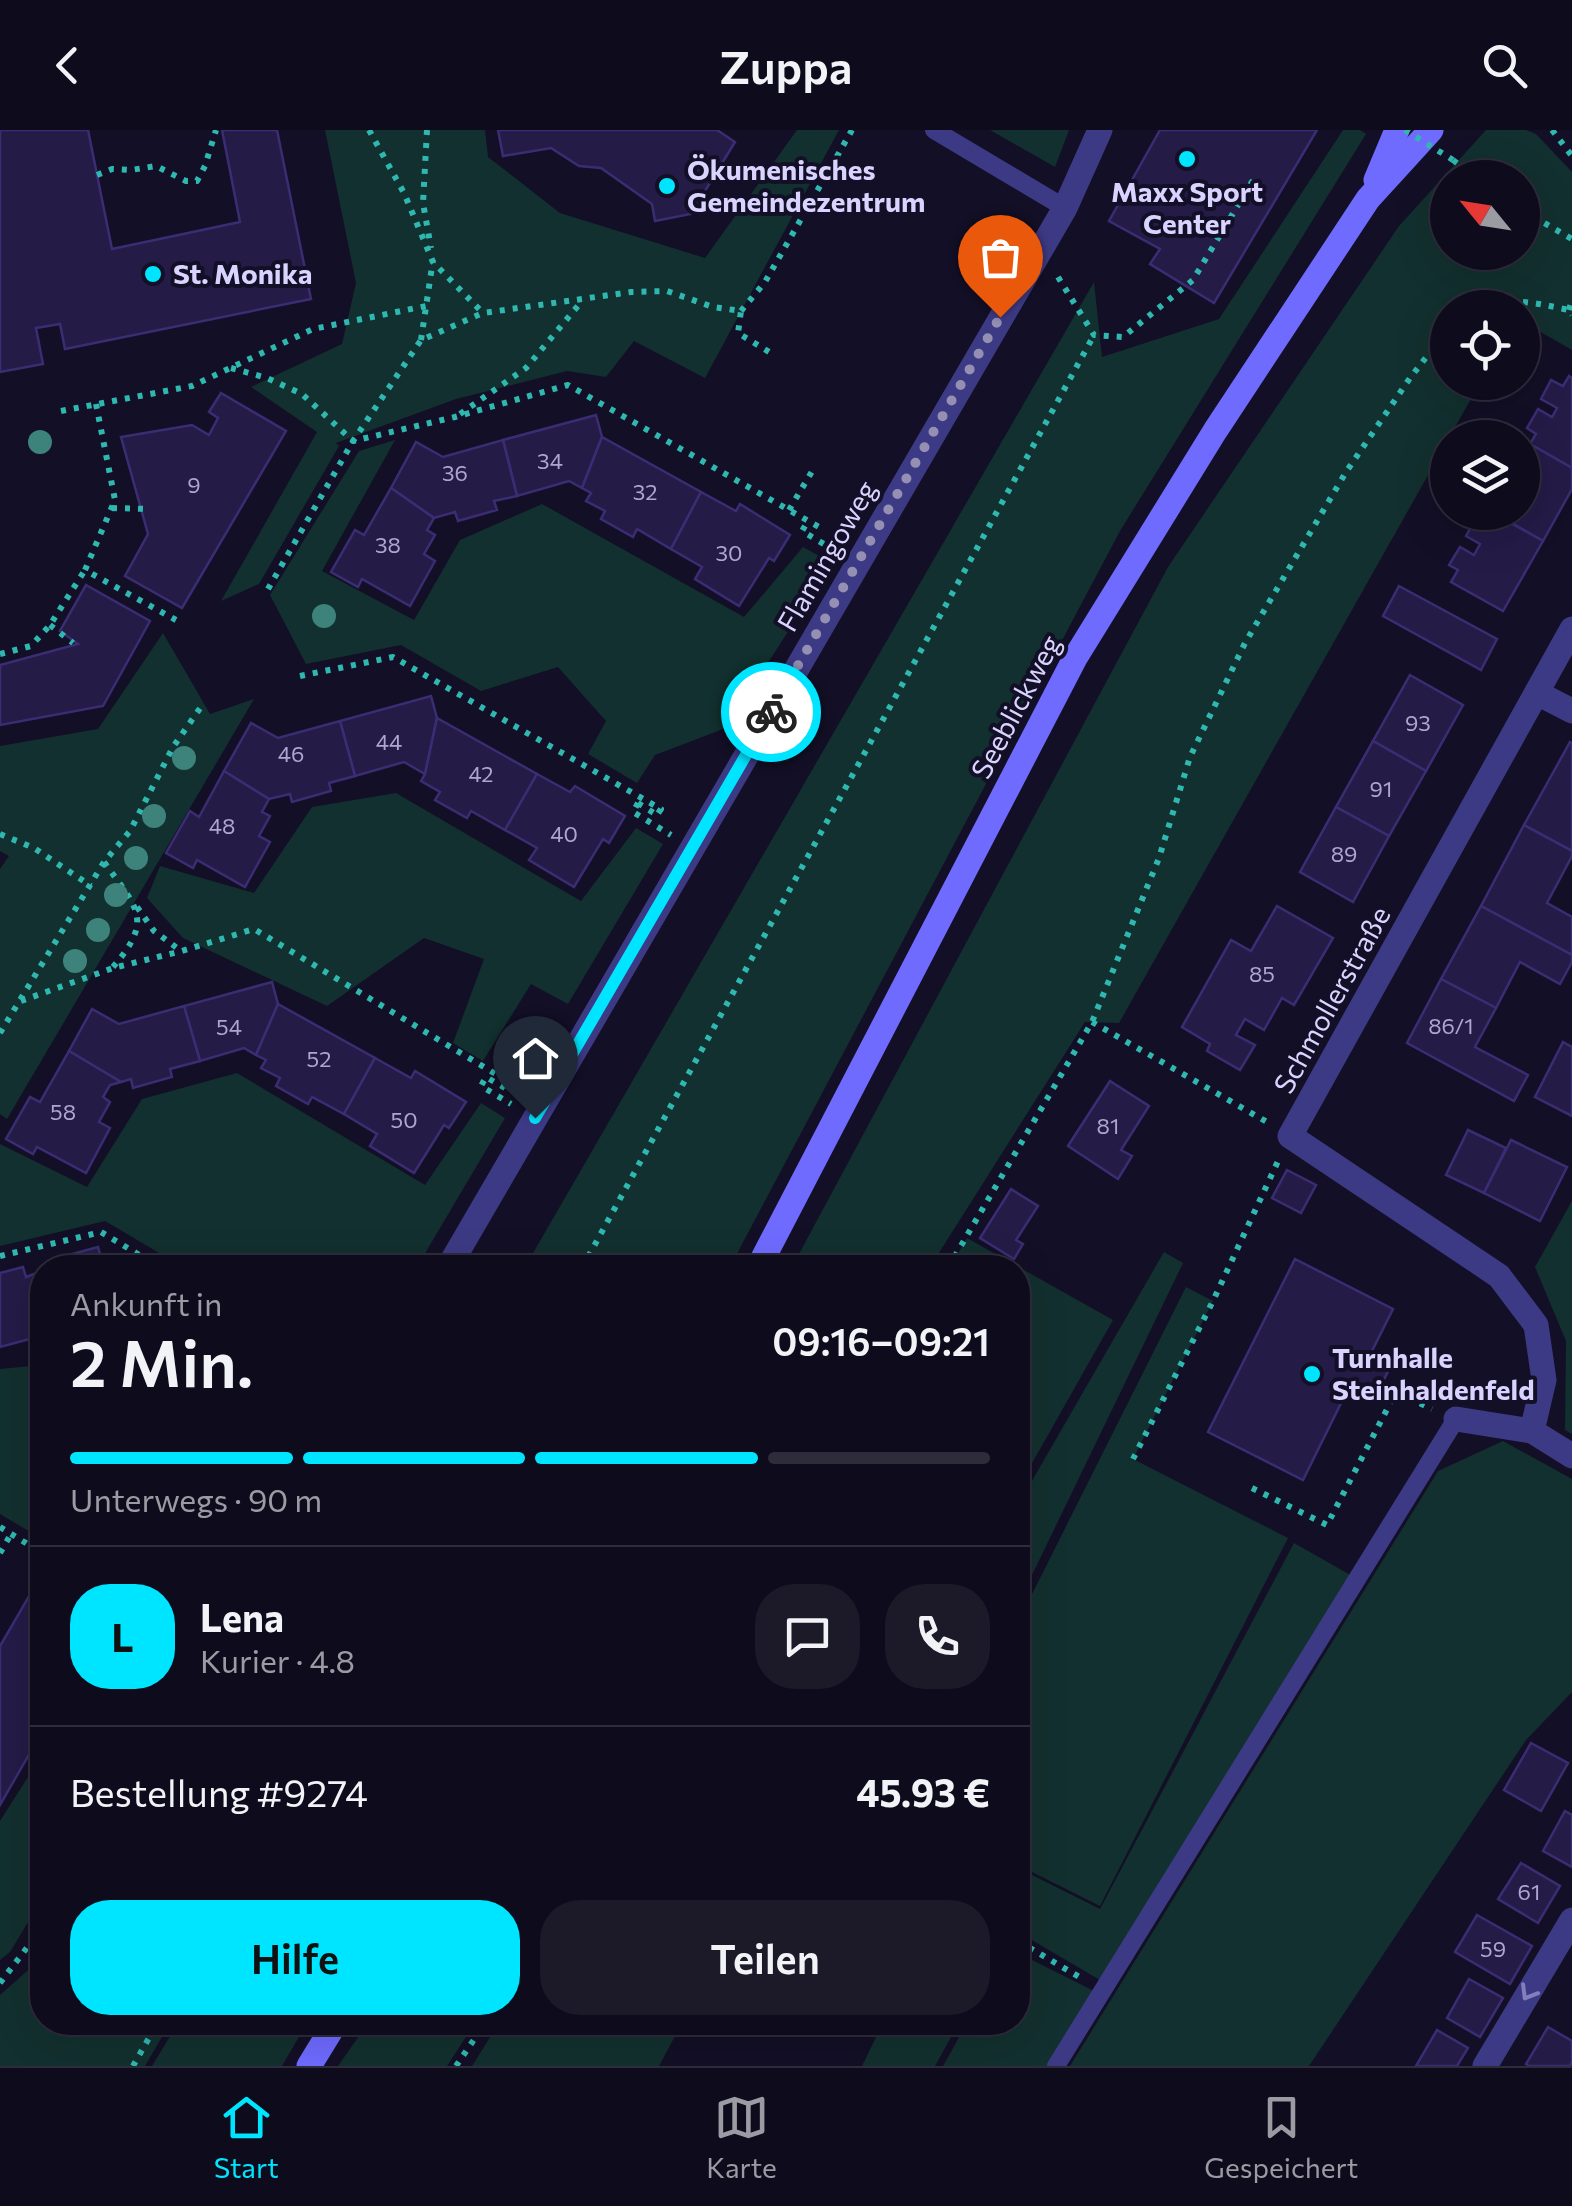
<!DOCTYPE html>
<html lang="de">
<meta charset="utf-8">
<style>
body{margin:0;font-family:Commissioner,sans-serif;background:#1c1929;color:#f1f3f6;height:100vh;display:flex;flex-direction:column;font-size:38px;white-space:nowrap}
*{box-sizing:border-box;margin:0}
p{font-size:32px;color:#9b9ba3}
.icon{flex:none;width:55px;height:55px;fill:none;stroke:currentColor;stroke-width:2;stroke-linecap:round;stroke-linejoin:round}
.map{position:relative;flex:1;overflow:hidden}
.sheet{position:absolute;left:30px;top:1125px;width:1000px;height:780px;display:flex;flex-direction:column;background:#0e0b1c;border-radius:40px;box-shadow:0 10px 40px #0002,0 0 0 2px #2e2b3b}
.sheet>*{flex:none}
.needle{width:65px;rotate:300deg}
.fabs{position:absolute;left:1430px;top:30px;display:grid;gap:20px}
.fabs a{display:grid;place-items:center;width:110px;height:110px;border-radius:50%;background:#0e0b1c;box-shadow:0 10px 40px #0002,0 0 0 2px #2e2b3b;font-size:50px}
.pin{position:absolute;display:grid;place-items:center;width:85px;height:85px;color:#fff;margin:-102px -42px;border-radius:50% 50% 50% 0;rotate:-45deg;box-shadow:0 0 10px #0007}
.pin .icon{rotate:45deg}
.courier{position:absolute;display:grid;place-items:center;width:100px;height:100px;margin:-50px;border:8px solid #00e5ff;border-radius:50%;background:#fff;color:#222;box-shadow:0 2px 12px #0007}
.summary em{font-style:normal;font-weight:600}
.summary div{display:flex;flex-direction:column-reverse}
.summary{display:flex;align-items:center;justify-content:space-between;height:170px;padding:0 40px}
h1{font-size:65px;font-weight:600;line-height:75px}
.bar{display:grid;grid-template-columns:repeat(4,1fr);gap:15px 10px;align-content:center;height:120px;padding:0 40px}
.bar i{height:12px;border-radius:8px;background:#2e2b3b}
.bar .current{background:#00e5ff}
.bar p{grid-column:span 4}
.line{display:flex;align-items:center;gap:25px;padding:0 40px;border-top:2px solid #2e2b3b}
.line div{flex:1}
.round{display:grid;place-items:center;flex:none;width:105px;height:105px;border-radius:40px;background:#1c1929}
.cta{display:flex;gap:20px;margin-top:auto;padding:20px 40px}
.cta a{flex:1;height:115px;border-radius:40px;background:#00e5ff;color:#111;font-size:40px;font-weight:600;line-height:115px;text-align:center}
.cta a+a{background:#1c1929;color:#f1f3f6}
header{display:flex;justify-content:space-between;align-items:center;height:130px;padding:0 40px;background:#0e0b1c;font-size:45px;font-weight:600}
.tab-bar{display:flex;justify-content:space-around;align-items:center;height:140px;border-top:2px solid #2e2b3b;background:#0e0b1c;font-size:28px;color:#9b9ba3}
.tab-bar a{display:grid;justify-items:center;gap:5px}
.tab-bar .current{color:#00e5ff}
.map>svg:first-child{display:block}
</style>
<header><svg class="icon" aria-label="back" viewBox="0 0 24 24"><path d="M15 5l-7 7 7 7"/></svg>Zuppa<svg class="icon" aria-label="search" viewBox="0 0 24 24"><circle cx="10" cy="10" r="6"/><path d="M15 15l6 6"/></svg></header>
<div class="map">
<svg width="1572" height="1936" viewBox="0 0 1572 1936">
<rect width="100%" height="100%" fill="#130f26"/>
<!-- green -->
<g fill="#12302f" fill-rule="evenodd">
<polygon points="325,0 485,0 488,27 560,83 705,128 797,0 839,0 705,248 634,211 606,247 567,241 456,269 336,313 339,316 259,454 221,471 317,302 251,257 342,214 356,153"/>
<polygon points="990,0 1069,0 1055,37"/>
<polygon points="1343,0 1360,0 1366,4 1120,401 730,1137 525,1137 1094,152 1102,227 1219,189"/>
<path d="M 1486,0 L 1526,0 L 1536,4 L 1572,42 L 1572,220 L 1523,192 L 1522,178 L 1448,178 L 1448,252 L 1480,253 L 1119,893 L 1085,892 L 930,1137 L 792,1137 L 1168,437 L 1399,96 ZM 1448,48 L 1522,48 L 1522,122 L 1448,122 Z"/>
<polygon points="395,310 322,441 414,490 460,410 542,374 744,487 803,417 832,433 726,598 655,625 637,653 588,624 606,591 558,537 481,561 401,515 306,534 270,465 359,321"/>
<polygon points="163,503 210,584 254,569 7,989 0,984 0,739 9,726 0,721 0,616 98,599"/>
<polygon points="396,663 581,771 636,698 663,714 568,874 531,854 483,931 453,913 484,829 424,808 327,876 183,808 147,768 160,736 254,763 312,677"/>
<polygon points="237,943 425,1055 481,973 505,988 417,1137 183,1137 105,1091 0,1116 0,1014 87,1057 142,969"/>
<polygon points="1572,1071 1572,1304 1565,1300 1566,1211 1535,1137"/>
<polygon points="967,1108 1113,1190 1018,1358 1018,1138 950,1137"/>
<polygon points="1164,1122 1183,1133 1018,1474 1018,1375"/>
<polygon points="1186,1157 1213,1171 1133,1329 1288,1408 1100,1776 1018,1735 1018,1492"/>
<polygon points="42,1235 42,1409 0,1384 0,1239"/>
<polygon points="1503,1311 1572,1349 1572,1562 1526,1610 1309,1936 1070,1936 1438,1341"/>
<polygon points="1294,1413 1354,1447 1100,1850 1018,1802 1018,1738 1100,1779"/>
<polygon points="42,1625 42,1769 10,1822 0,1830 0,1691"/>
<polygon points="1018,1823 1096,1862 1051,1936 943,1936 967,1893 1018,1892"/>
<polygon points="42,1828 42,1892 170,1893 145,1936 0,1936 0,1865"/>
<polygon points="178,1893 178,1892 307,1893 282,1936 152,1936"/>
<polygon points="368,1893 368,1892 475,1893 447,1936 338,1936"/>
<polygon points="499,1893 499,1892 682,1893 659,1936 472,1936"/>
<polygon points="883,1893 883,1892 959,1893 935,1936 862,1936"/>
</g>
<!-- building -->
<g fill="#241b47" stroke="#3b2d73" stroke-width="2.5">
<polygon points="0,0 88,0 112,119 240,92 222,0 277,0 311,169 65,219 60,194 36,198 43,234 0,242"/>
<polygon points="498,0 717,0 735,12 691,84 655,91 652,74 601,38 579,36 551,18 503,26"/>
<polygon points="1160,0 1317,0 1214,173 1150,134 1160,119 1109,91"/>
<polygon points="1569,246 1572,248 1572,338 1530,314 1536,304 1527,298 1538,279 1552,287 1557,278 1541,269 1551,250 1563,256"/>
<polygon points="221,263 286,301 182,478 125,446 148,404 121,307 192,295 209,305 218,288 209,282"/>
<polygon points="596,285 602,307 582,358 569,351 517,366 503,310"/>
<polygon points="602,307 701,362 671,419 637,399 633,407 601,389 605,381 586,371 591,363 582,358"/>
<polygon points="503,310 517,366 494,371 497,380 458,391 455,382 434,388 391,358 416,312 443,327"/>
<polygon points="1530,314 1572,338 1572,359 1543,411 1493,382 1522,382 1522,323 1524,324"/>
<polygon points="391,358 434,388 427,400 435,405 424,424 435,431 410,476 362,449 358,457 331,442 355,400 364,405"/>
<polygon points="701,362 736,381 740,374 790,405 774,431 769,428 739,476 695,449 702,437 671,419"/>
<polygon points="1491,382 1543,411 1503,481 1451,452 1458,440 1449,435 1460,417 1474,425 1480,414 1466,406 1475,390 1484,395"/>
<polygon points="86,455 150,491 103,576 0,595 0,535 78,514 60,501"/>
<polygon points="1399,456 1497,509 1481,540 1383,486"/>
<polygon points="1410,545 1463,575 1426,641 1373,611"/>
<polygon points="431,566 437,588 425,644 404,632 355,646 340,591"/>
<polygon points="437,588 537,644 505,700 471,681 467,688 435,670 440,662 421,651 425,644"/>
<polygon points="340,591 355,646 329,653 331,661 292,672 290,664 269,669 224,641 251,593 278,608"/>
<polygon points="1373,611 1426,641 1389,706 1336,677"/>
<polygon points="1570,612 1572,613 1572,721 1524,695"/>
<polygon points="224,641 269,669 262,682 270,686 259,706 270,712 245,757 197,730 193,738 166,723 190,681 199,687"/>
<polygon points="537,644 570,662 575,656 625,686 609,713 603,709 574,757 529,730 537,718 505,700"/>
<polygon points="1336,677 1389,706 1353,772 1300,742"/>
<polygon points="1524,695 1572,721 1572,726 1547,773 1572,787 1572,825 1481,776"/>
<polygon points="1277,776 1333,808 1294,875 1282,868 1264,900 1245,889 1236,905 1255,915 1240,940 1207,921 1210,914 1182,897 1231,810 1251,821"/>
<polygon points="1481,776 1572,825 1572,832 1560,854 1520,832 1496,878 1441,849"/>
<polygon points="1441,849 1496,878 1475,917 1528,945 1514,971 1407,913"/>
<polygon points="272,852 278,874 256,925 244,918 200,931 184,876"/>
<polygon points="278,874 375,928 344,984 312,967 308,974 276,956 280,948 261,938 266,930 256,925"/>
<polygon points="184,876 200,931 170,939 172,947 133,958 131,949 121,952 69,921 92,879 119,894"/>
<polygon points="1563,912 1572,917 1572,986 1535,967"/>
<polygon points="69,921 121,952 110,955 103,967 110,972 99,992 110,998 86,1043 37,1017 33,1024 6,1009 30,967 40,972"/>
<polygon points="375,928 411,948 415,941 466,972 449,998 444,995 414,1043 370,1016 377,1004 344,984"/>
<polygon points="1110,951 1149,976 1121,1020 1132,1026 1118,1049 1068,1016"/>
<polygon points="1468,1000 1506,1018 1484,1063 1446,1045"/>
<polygon points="1511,1010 1567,1037 1540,1091 1484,1063"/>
<polygon points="1287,1040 1316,1055 1301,1083 1272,1068"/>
<polygon points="1011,1059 1038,1076 1016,1110 1023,1114 1014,1129 980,1108"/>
<polygon points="98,1117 104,1138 56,1138 54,1129"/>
<polygon points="1295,1129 1393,1179 1369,1227 1390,1237 1377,1264 1352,1251 1303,1350 1208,1302"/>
<polygon points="23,1137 26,1147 42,1141 42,1194 39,1195 41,1206 0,1217 0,1143"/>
<polygon points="39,1449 42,1452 42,1602 0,1675 0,1516"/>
<polygon points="1531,1613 1568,1633 1541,1681 1504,1660"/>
<polygon points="1565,1681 1572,1685 1572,1737 1543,1721"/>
<polygon points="1521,1733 1560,1756 1538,1793 1498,1769"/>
<polygon points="1477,1785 1532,1816 1510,1854 1455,1822"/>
<polygon points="1469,1849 1503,1868 1480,1907 1447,1888"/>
<polygon points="1548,1897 1572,1911 1572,1932 1570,1936 1529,1936 1526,1934"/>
<polygon points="1437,1900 1468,1918 1457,1936 1416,1936"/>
</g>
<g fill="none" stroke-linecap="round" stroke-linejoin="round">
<!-- path -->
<g stroke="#2fb8b0" stroke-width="6" stroke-dasharray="5 8" stroke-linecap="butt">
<polyline points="369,0 404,63 433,132 483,183"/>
<polyline points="427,0 423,73 431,118"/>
<polyline points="1552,0 1572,26"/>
<polyline points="1453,30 1476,48"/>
<polyline points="97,45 112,39 131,40 156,36 186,51 197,51 205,36 216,0"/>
<polyline points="1522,80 1572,109"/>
<polyline points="1058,147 1094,205 1123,207 1193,150 1253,50"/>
<path d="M 1485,178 C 1508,165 1544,175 1569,180 L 1572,185"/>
<polyline points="1569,180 1572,170"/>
<polyline points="741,181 765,152 852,0"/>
<polyline points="421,210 433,130"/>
<polyline points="231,238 267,248 302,264 353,311 455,287 568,255 819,397"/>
<polyline points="96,274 115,370 85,440 176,490"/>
<polyline points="61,281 192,256 313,199 426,176"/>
<polyline points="460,284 526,238 582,171"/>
<polyline points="112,378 151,379"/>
<polyline points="789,380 814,338"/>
<polyline points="805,396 802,401 834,420"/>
<polyline points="268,459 353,311 421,210 483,183 631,162 667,161 713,177 741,181 738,203 774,225"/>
<polyline points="50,495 73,513"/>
<polyline points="0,524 31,516 50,495 85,440"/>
<polyline points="300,546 393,527 661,679 657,685"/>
<polyline points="638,673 633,682 671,705"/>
<polyline points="638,673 657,685"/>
<polyline points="0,704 34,718 91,756"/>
<path d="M 104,732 C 136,777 155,789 113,837"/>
<polyline points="137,777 154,801 181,821"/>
<polyline points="21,871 113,838 182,821 254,799 509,952 505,958"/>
<polyline points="1092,892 1267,992"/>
<polyline points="0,903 104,732 130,701 173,617 203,574"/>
<polyline points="505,958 486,947 481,956 511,974"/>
<polyline points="0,1126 101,1102 161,1138"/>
<polyline points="582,1138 1094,205"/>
<polyline points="948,1138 1092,892 1159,728 1190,627 1245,513 1346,342 1410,248 1448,199"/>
<polyline points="1133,1329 1213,1171 1279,1029"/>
<polyline points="1252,1358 1327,1395 1396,1262 1432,1279"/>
<polyline points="0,1397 42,1423"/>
<polyline points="0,1423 11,1404"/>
<polyline points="1018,1811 1081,1848"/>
<polyline points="0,1853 42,1798"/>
<polyline points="133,1936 158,1892"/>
<polyline points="456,1936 486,1892"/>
</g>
<!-- lane -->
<g stroke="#3d3a85" stroke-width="18">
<polyline points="934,0 1065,78"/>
<polyline points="1056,1936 1456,1289"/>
</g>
<!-- street -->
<g stroke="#3d3a85" stroke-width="25">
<polyline points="1572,499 1290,1006 1499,1146 1536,1195 1544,1250 1532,1301 1572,1326"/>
<polyline points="1537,563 1572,581"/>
<polyline points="448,1138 1065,78 1100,0"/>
<polyline points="1456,1289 1532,1301"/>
<polyline points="1485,1936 1572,1790"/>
</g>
<!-- secondary -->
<g stroke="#6f6bff" stroke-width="25">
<polyline points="1376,50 1397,0"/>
<polyline points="758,1138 1075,528 1215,301 1368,69 1431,0"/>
<polyline points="309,1936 336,1892"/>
</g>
<!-- path-bridge -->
<polyline stroke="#2fb8b0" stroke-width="6" stroke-dasharray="5 8" stroke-linecap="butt" points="1405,0 1453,30"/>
</g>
<!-- trees -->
<g fill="#3d827b">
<circle cx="40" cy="312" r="12"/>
<circle cx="324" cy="486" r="12"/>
<circle cx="184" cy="628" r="12"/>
<circle cx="154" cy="686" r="12"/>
<circle cx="136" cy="728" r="12"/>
<circle cx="116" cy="765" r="12"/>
<circle cx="98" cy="800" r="12"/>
<circle cx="75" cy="831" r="12"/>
</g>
<!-- one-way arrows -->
<defs><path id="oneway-chevron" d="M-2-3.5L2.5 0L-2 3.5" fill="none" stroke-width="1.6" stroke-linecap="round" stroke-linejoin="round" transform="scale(2.5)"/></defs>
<use stroke="#837fbc" href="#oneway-chevron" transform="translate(1528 1863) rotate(121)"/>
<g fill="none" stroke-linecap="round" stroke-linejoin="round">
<!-- done -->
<polyline stroke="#948fb3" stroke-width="10" stroke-dasharray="0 18" points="771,582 1000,187"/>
<!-- route -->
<polyline stroke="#00e5ff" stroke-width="12" points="535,988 771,582"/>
</g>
<!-- markers -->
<g fill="#00e5ff" stroke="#130f26" stroke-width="4">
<circle cx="1187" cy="29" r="10"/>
<circle cx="667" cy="56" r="10"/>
<circle cx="153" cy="144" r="10"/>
<circle cx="1312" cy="1244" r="10"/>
</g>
<g text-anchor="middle" stroke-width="8" stroke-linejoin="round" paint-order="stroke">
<!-- number labels -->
<g font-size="22" fill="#aca6d1">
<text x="550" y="339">34</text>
<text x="455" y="351">36</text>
<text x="194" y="363">9</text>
<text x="645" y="370">32</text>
<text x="388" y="423">38</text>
<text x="729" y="431">30</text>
<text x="1418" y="601">93</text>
<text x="389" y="620">44</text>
<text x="291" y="632">46</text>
<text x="481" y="652">42</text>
<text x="1381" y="667">91</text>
<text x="222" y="704">48</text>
<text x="564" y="712">40</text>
<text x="1344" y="732">89</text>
<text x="1262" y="852">85</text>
<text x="1451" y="904">86/1</text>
<text x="229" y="905">54</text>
<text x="319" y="937">52</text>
<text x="63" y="990">58</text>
<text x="404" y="998">50</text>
<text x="1108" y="1004">81</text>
<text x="1529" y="1770">61</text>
<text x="1493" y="1827">59</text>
</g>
<!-- poi labels -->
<g font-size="28" font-weight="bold" fill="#d9d4ff" stroke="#130f26" text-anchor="start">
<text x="687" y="50">Ökumenisches<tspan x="687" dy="32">Gemeindezentrum</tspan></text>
<text x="1187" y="72" text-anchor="middle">Maxx Sport<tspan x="1187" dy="32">Center</tspan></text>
<text x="173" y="154">St. Monika</text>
<text x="1332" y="1238">Turnhalle<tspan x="1332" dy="32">Steinhaldenfeld</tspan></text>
</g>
<!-- street labels -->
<g font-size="28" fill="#d9d4ff" stroke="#130f26">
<text transform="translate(827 426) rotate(-60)" y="10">Flamingoweg</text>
<text transform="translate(1016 577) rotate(-62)" y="10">Seeblickweg</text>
<text transform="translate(1332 870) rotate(-61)" y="10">Schmollerstraße</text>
</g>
</g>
</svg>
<div class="fabs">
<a><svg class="needle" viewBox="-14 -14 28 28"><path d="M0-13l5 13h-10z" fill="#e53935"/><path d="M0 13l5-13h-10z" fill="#9b9ba3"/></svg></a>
<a><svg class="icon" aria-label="locate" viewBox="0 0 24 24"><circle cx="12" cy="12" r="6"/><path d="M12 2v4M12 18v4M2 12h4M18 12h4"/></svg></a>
<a><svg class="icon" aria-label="layers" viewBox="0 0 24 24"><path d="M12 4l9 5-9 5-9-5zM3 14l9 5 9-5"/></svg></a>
</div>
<div class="pin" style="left:1000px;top:187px;background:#ea580c"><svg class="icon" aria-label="bag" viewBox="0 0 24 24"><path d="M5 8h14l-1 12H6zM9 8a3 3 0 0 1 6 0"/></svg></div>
<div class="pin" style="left:535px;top:988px;background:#1f2937"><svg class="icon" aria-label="home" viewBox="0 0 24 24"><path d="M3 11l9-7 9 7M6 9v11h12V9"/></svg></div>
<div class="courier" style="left:771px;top:582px"><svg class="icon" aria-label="bike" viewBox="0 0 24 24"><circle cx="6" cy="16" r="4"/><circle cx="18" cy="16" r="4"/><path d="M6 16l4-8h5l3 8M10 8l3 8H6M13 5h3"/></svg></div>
<section class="sheet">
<div class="summary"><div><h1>2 Min.</h1><p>Ankunft in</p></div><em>09:16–09:21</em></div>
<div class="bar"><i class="current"></i><i class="current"></i><i class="current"></i><i></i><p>Unterwegs · 90 m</p></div>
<div class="line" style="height:180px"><b class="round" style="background:#00e5ff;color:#111">L</b><div><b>Lena</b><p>Kurier · 4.8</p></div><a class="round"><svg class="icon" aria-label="chat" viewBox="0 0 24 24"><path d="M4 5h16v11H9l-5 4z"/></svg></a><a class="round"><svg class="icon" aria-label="phone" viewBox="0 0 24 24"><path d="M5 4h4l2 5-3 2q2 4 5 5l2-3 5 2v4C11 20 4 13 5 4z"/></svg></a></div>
<div class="line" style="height:130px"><div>Bestellung #9274</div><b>45.93 €</b></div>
<div class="cta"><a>Hilfe</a><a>Teilen</a></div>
</section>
</div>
<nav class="tab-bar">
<a class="current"><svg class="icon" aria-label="home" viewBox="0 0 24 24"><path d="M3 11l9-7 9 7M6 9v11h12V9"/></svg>Start</a>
<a><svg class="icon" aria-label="map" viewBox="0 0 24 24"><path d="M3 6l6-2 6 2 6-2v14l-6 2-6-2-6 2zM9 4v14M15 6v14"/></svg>Karte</a>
<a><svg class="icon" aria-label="saved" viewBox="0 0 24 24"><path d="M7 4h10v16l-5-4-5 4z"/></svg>Gespeichert</a>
</nav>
